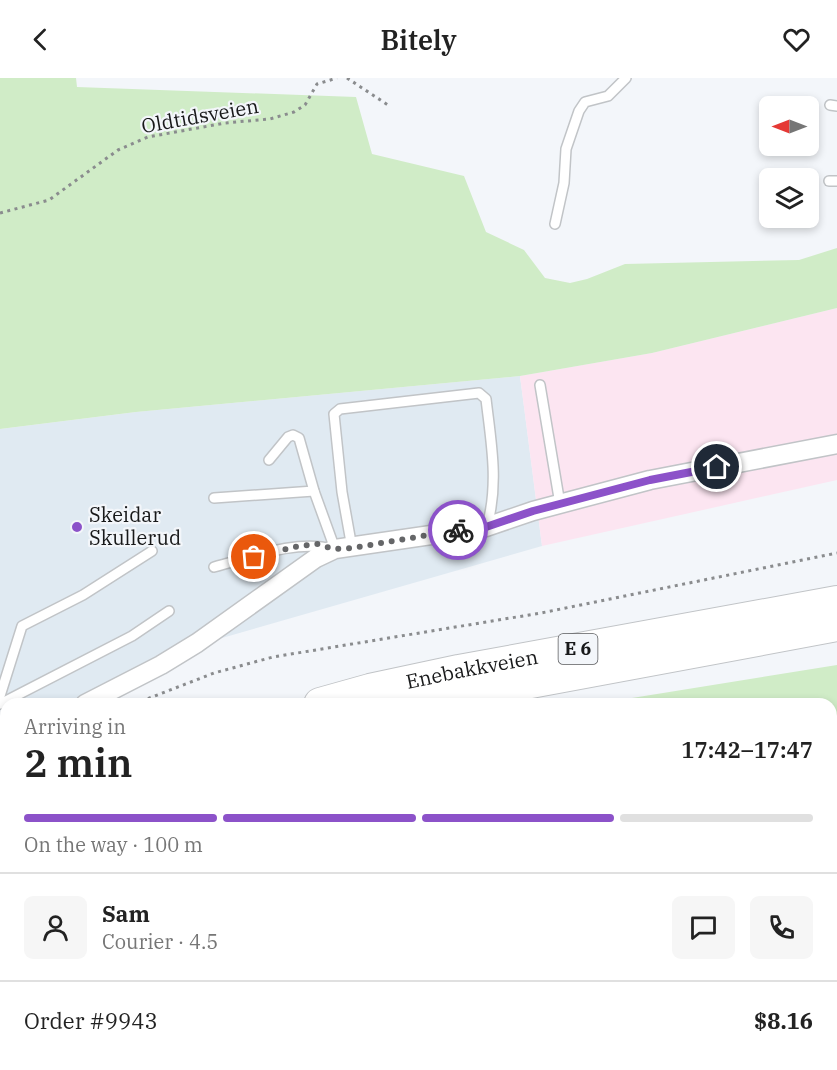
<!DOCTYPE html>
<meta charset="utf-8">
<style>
body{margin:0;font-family:"IBM Plex Serif",serif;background:#f6f6f6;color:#222;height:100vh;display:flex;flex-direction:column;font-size:22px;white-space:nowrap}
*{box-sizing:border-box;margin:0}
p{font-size:20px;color:#767676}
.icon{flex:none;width:33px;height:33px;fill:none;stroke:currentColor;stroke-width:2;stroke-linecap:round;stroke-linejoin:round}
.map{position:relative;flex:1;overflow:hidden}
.drawer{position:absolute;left:0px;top:620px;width:837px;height:374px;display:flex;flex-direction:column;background:#fff;border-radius:18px 18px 0 0;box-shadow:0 3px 9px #0003}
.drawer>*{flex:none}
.needle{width:39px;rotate:270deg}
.tools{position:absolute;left:759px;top:18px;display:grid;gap:12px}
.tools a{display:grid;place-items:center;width:60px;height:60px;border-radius:9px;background:#fff;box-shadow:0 3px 9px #0003;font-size:30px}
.pin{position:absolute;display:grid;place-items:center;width:51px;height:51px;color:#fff;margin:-26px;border:3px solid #fff;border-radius:50%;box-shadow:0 2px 6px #0007}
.courier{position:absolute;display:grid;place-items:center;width:60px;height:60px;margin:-30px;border:4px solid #8c52c9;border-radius:50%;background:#fff;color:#222;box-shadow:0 2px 8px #0007}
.head em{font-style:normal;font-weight:600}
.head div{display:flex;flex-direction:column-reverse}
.head{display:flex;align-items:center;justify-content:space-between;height:102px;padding:0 24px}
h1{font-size:39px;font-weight:600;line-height:45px}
.bar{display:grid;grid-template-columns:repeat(4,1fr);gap:9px 6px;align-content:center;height:72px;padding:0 24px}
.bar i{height:8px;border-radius:4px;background:#e0e0e0}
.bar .current{background:#8c52c9}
.bar p{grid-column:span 4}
.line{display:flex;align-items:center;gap:15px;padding:0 24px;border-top:2px solid #e0e0e0}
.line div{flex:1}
.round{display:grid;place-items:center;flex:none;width:63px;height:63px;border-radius:9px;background:#f6f6f6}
header{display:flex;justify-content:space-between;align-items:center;height:78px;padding:0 24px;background:#fff;font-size:27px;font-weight:600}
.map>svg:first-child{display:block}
</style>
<header><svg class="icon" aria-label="back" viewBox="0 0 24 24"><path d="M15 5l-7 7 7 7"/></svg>Bitely<svg class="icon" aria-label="heart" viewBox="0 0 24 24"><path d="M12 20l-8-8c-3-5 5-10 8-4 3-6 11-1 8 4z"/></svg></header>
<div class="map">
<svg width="837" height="992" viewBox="0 0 837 992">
<rect width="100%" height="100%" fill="#f3f6fa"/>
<!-- built -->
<polygon fill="#e0eaf2" points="520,298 542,468 215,562 87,625 6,626 6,643 0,631 0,351 136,334"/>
<!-- industrial -->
<polygon fill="#fce5f1" points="837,230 837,402 542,468 520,298 652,275"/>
<!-- green -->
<g fill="#d0ecc7">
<polygon points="0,0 76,0 77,9 356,19 372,76 464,98 486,154 524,172 545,200 570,205 587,201 625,186 799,182 837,170 837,230 652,275 520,298 136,334 0,351"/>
<polygon points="837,587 837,827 831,826 831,626 601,625"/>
<polygon points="6,850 6,987 225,987 229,992 0,992 0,851"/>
<polygon points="250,987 374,987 373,992 253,992"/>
</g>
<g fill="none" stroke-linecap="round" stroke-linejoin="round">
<!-- service casing -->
<g stroke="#c1c4c7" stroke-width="12">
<g id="service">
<polyline points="830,27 837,28"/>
<polyline points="829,103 837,103"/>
<polyline points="555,146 564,105 566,71 579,33 585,24 608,18 626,0"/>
<polyline points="540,307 560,426"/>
<polyline points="269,382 288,359 293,357 299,360 314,413 335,471"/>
<polyline points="214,420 314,413"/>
<path d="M 352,470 L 342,414 L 334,336 L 340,331 L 479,315 L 486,321 C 491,364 499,405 487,448"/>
<path d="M 214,489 C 249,480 297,461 332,471"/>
<polyline points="0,618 22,548 83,517 152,473"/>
<polyline points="0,626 132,558 169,533"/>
<polyline points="0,815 6,811"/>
<polyline points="831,832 837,833"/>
<polyline points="239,987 243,992"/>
<polyline points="395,987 395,992"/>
</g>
</g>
<!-- minor casing -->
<g stroke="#c1c4c7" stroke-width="21">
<g id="minor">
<polyline points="85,626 161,587 197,565 316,480 335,471 486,449 533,433 650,402 837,366"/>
<polyline points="0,667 6,664"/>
</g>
</g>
<!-- trunk casing -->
<g stroke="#c1c4c7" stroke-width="34">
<g id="trunk">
<path id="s1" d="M 320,626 L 370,612 L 459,593 L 837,524"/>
<polyline points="413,626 837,547"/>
<polyline points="0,764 6,761"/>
<polyline points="0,793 6,790"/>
</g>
</g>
<!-- path -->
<g stroke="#8a8c8e" stroke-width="3" stroke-dasharray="3 4.5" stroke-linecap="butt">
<polyline points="347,0 388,27"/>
<polyline points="0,135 49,122 118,72 148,59 225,45 270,41 294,34 305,27 317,6 337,0"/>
<polyline points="134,626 214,595 273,579 541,535 837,475"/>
<polyline points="0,688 6,685"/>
<polyline points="831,739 837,739"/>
<polyline points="0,841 3,855 0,871"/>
<polyline points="41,992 45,987"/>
</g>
<!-- service -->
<use href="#service" stroke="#fff" stroke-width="9"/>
<!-- minor -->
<use href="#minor" stroke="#fff" stroke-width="18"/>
<!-- trunk -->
<use href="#trunk" stroke="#fff" stroke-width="32"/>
</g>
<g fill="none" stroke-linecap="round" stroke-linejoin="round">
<!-- done -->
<polyline stroke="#656668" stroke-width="6" stroke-dasharray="0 10.8" points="254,479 294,469 317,466 334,471 352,470 458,452"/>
<!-- route -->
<polyline stroke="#8c52c9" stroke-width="8" points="458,452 486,449 533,433 650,402 717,389"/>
</g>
<!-- markers -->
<circle fill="#8c52c9" stroke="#f3f6fa" stroke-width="2" cx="77" cy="449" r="6"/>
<g text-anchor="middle" stroke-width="4.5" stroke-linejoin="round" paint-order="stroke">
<!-- shield labels -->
<rect fill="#f3f6fa" stroke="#5a5b5d" stroke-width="1.5" x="558.5" y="556" width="39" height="30" rx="4.5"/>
<g font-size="18" font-weight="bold" fill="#18191a">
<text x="578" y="577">E 6</text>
</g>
<!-- street labels -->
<g font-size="20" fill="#18191a" stroke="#f3f6fa">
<text transform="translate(200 38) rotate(-10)" y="7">Oldtidsveien</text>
<text dy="7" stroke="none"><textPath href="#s1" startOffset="156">Enebakkveien</textPath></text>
</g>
<!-- poi labels -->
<g font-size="20" fill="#18191a" stroke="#f3f6fa" text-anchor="start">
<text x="89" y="444">Skeidar<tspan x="89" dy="23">Skullerud</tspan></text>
</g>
</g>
</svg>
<div class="tools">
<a><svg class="needle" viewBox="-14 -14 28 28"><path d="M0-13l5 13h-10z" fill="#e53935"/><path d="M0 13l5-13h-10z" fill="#767676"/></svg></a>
<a><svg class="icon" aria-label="layers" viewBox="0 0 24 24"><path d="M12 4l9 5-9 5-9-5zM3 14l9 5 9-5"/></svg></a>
</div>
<div class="pin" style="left:254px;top:479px;background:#ea580c"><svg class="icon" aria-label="bag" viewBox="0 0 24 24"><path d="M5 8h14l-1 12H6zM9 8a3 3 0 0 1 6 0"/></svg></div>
<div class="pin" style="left:717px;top:389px;background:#1f2937"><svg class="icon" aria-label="home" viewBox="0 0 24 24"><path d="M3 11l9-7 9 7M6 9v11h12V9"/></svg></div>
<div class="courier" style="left:458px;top:452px"><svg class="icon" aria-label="bike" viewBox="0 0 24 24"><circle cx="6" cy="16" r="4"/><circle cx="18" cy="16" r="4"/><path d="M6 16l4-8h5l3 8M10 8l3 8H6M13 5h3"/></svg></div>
<section class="drawer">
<div class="head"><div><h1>2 min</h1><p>Arriving in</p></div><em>17:42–17:47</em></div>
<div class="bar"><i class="current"></i><i class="current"></i><i class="current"></i><i></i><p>On the way · 100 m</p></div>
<div class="line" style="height:108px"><a class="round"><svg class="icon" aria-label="person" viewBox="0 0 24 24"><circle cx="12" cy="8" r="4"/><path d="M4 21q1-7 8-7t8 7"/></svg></a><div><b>Sam</b><p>Courier · 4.5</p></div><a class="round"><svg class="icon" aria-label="chat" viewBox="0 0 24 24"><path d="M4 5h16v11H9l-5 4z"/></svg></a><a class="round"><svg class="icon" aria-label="phone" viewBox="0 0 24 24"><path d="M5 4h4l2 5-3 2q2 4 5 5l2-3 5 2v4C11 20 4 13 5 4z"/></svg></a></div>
<div class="line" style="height:78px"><div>Order #9943</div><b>$8.16</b></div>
</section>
</div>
